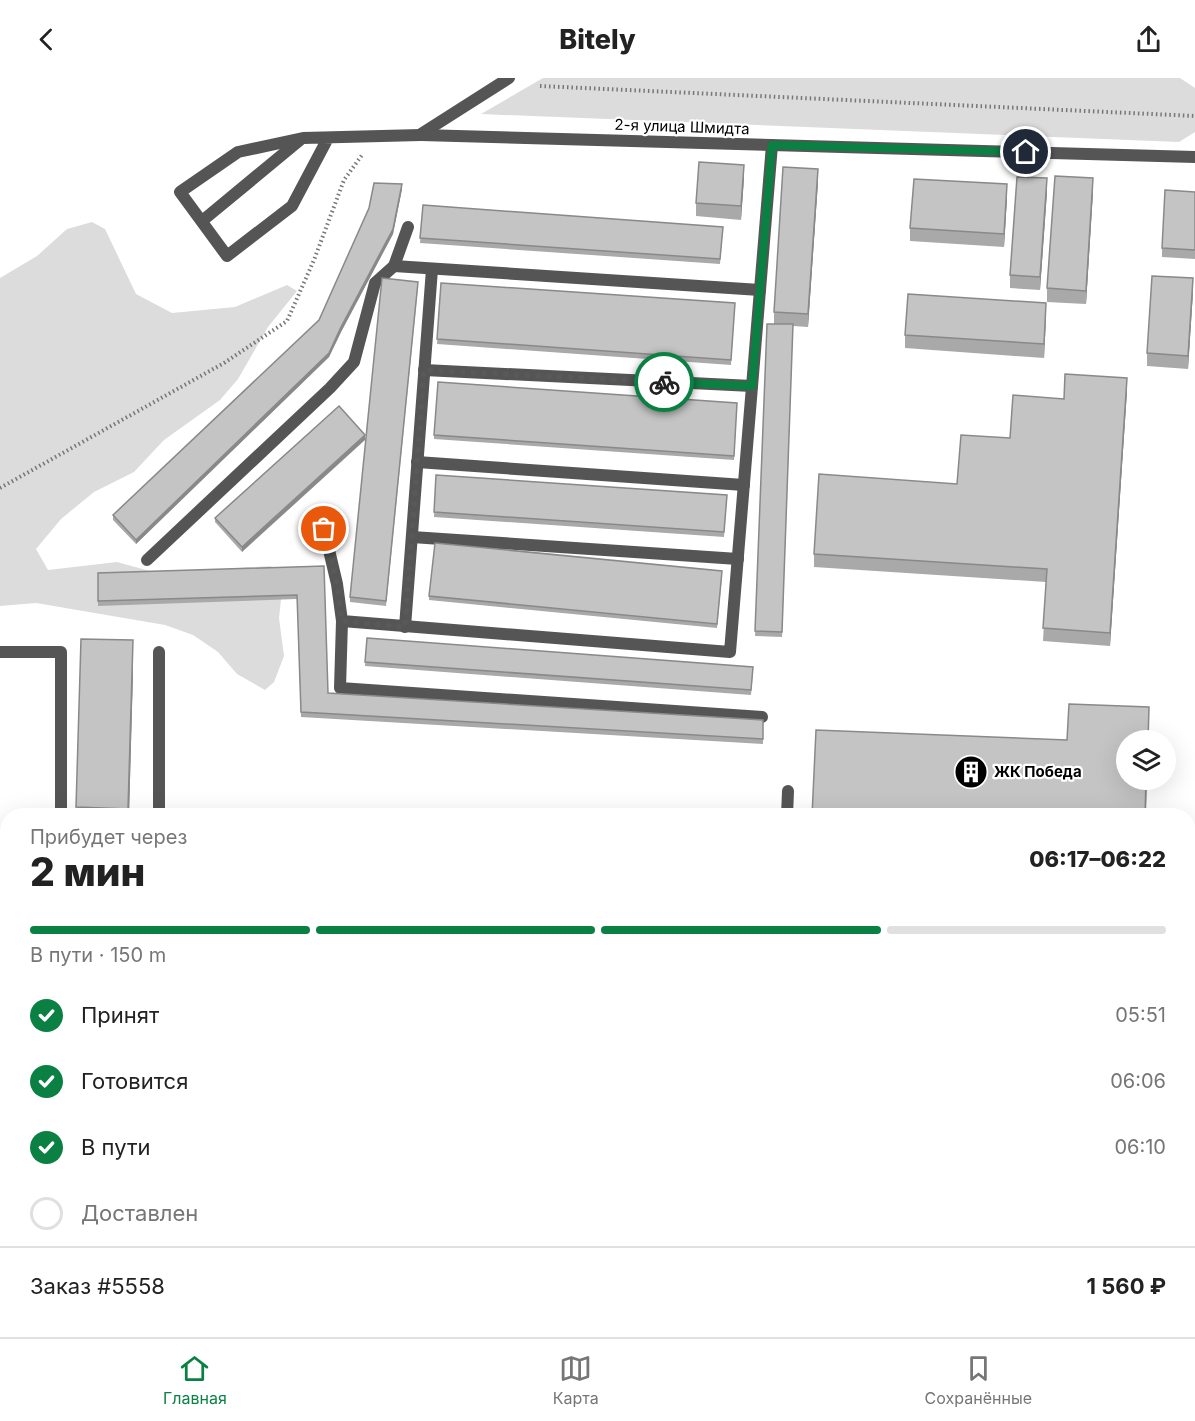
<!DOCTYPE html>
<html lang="ru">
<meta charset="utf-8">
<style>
body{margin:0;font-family:Inter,sans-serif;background:#f6f6f6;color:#222;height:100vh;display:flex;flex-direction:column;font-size:22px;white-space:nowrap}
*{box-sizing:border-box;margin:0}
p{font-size:20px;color:#767676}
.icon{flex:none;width:33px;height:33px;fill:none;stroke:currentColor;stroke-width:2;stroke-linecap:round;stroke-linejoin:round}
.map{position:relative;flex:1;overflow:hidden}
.details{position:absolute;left:0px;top:730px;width:1196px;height:530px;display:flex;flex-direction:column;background:#fff;border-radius:24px 24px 0 0;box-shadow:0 6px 24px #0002}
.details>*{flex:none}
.buttons{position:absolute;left:1116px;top:652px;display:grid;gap:12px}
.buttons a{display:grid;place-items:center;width:60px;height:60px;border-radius:50%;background:#fff;box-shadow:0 6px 24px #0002;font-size:30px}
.pin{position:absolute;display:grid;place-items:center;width:51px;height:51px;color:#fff;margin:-26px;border:3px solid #fff;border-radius:50%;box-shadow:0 2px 6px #0007}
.courier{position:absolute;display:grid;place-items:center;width:60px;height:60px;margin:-30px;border:4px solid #0b8043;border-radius:50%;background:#fff;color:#222;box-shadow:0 2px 8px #0007}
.summary em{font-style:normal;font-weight:800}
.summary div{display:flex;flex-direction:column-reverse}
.summary{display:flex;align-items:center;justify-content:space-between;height:102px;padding:0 30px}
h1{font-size:39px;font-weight:800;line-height:45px}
.bar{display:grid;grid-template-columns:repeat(4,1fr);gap:9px 6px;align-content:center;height:72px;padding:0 30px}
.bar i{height:8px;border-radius:4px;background:#e0e0e0}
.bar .on{background:#0b8043}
.bar p{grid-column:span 4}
.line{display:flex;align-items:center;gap:15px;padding:0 30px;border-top:2px solid #e0e0e0}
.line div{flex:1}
ol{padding:0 30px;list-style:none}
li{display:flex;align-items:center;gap:18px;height:66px}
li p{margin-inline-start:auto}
li .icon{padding:6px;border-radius:50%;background:#0b8043;color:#fff;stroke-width:4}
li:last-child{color:#767676}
li i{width:33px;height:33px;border:3px solid #e0e0e0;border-radius:50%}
header{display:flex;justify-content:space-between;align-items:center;height:78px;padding:0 30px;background:#fff;font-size:27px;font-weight:800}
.tab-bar{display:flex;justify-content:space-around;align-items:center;height:84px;border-top:2px solid #e0e0e0;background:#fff;font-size:16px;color:#767676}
.tab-bar a{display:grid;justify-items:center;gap:3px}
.tab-bar .on{color:#0b8043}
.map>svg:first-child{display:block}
</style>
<header><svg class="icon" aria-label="back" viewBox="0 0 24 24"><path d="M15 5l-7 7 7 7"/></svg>Bitely<svg class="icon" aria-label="share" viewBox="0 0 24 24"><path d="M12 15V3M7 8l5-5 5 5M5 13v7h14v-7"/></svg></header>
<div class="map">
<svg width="1195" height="1259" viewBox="0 0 1195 1259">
<rect width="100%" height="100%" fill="#fff"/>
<!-- green -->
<g fill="#dcdcdc">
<polygon points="543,0 1180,0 1195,10 1195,54 1179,64 481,36"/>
<polygon points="92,144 105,151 136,216 172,235 235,229 287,207 297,213 268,249 238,301 220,322 164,362 134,394 94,414 61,441 36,471 48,492 117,484 157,495 271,488 282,512 279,540 284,578 274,604 265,612 237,596 218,574 193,557 165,547 36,525 0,528 0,200 37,178 67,151"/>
<polygon points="363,731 469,737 469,738 363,738"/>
</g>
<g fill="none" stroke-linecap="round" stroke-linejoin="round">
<!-- path -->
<g stroke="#777" stroke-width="4" stroke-dasharray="1.5 3" stroke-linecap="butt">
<polyline points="540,8 1195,38"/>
<polyline points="0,410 224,285 287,243 314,182 344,102 362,77"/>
<polyline points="1192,900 1195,811"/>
<polyline points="1188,995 1190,938"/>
<polyline points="141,1259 142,1252"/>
</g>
<!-- lane -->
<g stroke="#555" stroke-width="12">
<polyline points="328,60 292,128 227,178 180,114 238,74 303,60 421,57"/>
<polyline points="202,143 300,62"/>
<polyline points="394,188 760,212"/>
<polyline points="424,292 752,308"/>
<polyline points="417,384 744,407"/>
<polyline points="324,451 337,506 342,543 730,574 772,67"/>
<polyline points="412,459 738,481"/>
<polyline points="147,482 330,310 354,284 375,205 394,188 408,149"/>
<polyline points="342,543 340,610 762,639"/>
<polyline points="405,549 432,191"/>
<polyline points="0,574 61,574 61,738"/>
<polyline points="159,574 159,738"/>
<polyline points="787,738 788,713"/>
<polyline points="0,791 8,791"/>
<polyline points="1188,919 1195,920"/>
<polyline points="0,984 8,986"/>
<polyline points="1188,1213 1195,1213"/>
<polyline points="1188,1245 1195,1245"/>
<polyline points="46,1252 51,1259"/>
<polyline points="683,1259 684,1252"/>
<polyline points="848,1259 848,1252"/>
</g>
<!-- street -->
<g stroke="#555" stroke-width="12">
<polyline points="421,56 509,0"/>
<polyline points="421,57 1195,79"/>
</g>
</g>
<!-- wall -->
<g fill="#a9a9a9">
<polygon points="744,100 741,142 696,138 696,125"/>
<polygon points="818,104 808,249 793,248 782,559 755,558 767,246 774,246 774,234"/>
<polygon points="402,111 393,156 341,254 329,279 136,466 113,442 113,437 319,242"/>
<polygon points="1047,114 1040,212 1010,210 1010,197"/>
<polygon points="1093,114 1086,226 1047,224 1047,210"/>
<polygon points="1195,114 1195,181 1162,179 1162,170"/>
<polygon points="1007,120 1004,169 910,163 910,150"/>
<polygon points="423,127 723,149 720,186 420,165"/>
<polygon points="441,205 735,225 731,287 437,266"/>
<polygon points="418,208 386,528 350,524 350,519"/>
<polygon points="1193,214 1188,291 1147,288 1147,275"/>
<polygon points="1046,238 1044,280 905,270 905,257"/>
<polygon points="1127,313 1110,568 1043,563 1046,504 814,489 814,476 957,406 1010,360 1064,321"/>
<polygon points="737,325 734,382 434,361 434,357"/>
<polygon points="339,328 242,474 215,444 215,440"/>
<polygon points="436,397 727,417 724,459 434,439"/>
<polygon points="324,488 328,615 763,642 763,666 301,639 297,521 98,528 98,495"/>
<polygon points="722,498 717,550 429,522 429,518"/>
<polygon points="367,560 753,594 751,617 365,588"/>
<polygon points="81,561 133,594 129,738 76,738"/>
<rect x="208" y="1252" width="375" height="7"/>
</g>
<!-- shaded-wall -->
<g fill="#898989">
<polygon points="744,87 744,100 741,142 741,128"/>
<polygon points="818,91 818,104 808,249 808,236"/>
<polygon points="1047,100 1047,114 1040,212 1040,199"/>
<polygon points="1093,100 1093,114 1086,226 1086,213"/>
<polygon points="402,106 402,111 393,156 341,254 329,279 136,466 136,462 341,249"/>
<polygon points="1007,106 1007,120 1004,169 1004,156"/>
<polygon points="1193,200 1193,214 1188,291 1188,278"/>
<polygon points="1046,225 1046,238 1044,280 1044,266"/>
<polygon points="1127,300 1127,313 1110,568 1110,555"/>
<polygon points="365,357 365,362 242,474 242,469"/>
<polygon points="133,562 133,594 129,738 128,738"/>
<polygon points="1146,702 1147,702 1146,738 1145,738"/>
</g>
<!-- building -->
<g fill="#c4c4c4" stroke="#898989" stroke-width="1.5">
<polygon points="699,84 744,87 741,128 696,125"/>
<polygon points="783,89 818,91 808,236 774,234"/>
<polygon points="1055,98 1093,100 1086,213 1047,210"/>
<polygon points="1017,99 1047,100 1040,199 1010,197"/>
<polygon points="914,101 1007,106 1004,156 910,150"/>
<polygon points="374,105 402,106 393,151 341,249 329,275 136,462 113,437 319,242 369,130"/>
<polygon points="1165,112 1195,114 1195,172 1162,170"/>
<polygon points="423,127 723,149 720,181 420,160"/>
<polygon points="1152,198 1193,200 1188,278 1147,275"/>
<polygon points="382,200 418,204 386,523 350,519"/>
<polygon points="441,205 735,225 731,282 437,261"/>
<polygon points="908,216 1046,225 1044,266 905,257"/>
<polygon points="767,246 793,246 782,554 755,553"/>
<polygon points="1065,296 1127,300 1110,555 1043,550 1047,491 814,476 819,396 957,406 961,357 1010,360 1013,317 1064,321"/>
<polygon points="438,304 737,325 734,378 434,357"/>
<polygon points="339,328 365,357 242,469 215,440"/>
<polygon points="436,397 727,417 724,454 434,434"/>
<polygon points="435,465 722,493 717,546 429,518"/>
<polygon points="324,488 328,615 763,642 763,661 301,634 297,517 98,523 98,495"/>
<polygon points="367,560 753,589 751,612 365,584"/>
<polygon points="81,561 133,562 128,731 76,729"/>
<polygon points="1069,626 1149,629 1148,663 1126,663 1126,702 1146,702 1145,738 812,738 816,652 1067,662"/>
<polygon points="208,1252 294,1252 294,1259 208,1257"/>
<polygon points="332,1252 583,1252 582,1259 518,1259"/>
<rect x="860" y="1252" width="80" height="7"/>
<rect x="1060" y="1252" width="69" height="7"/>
</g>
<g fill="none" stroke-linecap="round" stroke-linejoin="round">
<!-- done -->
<polyline stroke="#595959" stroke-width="6" stroke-dasharray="0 10.8" points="324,451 337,506 342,543 405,549 424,292 664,304"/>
<!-- route -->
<polyline stroke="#0b8043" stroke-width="8" points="664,304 752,308 772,67 1026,74"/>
</g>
<!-- icons -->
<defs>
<g id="building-disc" transform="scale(1.725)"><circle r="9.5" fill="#000" stroke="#fff"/><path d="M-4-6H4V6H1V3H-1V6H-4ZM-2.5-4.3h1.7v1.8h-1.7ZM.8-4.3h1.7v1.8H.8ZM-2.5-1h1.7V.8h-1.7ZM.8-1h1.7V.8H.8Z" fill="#fff"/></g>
</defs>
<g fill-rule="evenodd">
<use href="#building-disc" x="971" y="694"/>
</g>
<g text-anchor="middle" stroke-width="4.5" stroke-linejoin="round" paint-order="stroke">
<!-- street labels -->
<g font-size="15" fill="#000" stroke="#fff">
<text transform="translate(682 49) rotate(2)" y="5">2-я улица Шмидта</text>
</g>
<!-- poi labels -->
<g font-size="15" font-weight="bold" fill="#000" stroke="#fff" text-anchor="start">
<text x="994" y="699">ЖК Победа</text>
</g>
</g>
</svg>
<div class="buttons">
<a><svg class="icon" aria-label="layers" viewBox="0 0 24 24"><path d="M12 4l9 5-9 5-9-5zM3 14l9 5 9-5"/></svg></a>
</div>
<div class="pin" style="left:324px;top:451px;background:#ea580c"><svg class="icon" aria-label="bag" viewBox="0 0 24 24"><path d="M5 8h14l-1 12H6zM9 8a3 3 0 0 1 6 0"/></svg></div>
<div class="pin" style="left:1026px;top:74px;background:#1f2937"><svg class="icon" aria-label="home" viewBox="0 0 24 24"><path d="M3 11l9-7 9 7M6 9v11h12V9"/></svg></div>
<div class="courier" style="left:664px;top:304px"><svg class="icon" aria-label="bike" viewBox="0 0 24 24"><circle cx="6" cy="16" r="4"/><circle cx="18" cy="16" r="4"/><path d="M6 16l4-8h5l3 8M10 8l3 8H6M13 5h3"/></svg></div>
<section class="details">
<div class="summary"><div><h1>2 мин</h1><p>Прибудет через</p></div><em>06:17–06:22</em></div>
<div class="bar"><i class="on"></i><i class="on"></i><i class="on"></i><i></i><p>В пути · 150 m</p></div>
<ol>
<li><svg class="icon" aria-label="check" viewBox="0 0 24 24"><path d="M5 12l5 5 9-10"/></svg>Принят<p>05:51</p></li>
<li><svg class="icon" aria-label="check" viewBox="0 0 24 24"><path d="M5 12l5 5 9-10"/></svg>Готовится<p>06:06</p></li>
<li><svg class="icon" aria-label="check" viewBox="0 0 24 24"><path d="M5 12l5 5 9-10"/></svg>В пути<p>06:10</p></li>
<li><i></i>Доставлен</li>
</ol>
<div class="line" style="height:78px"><div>Заказ #5558</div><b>1 560 ₽</b></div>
</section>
</div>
<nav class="tab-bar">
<a class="on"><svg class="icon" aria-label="home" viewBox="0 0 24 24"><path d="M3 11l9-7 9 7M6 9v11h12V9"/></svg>Главная</a>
<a><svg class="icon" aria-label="map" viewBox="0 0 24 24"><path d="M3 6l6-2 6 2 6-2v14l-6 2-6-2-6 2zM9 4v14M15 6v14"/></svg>Карта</a>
<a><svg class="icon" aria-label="saved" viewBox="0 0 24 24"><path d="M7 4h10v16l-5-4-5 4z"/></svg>Сохранённые</a>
</nav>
